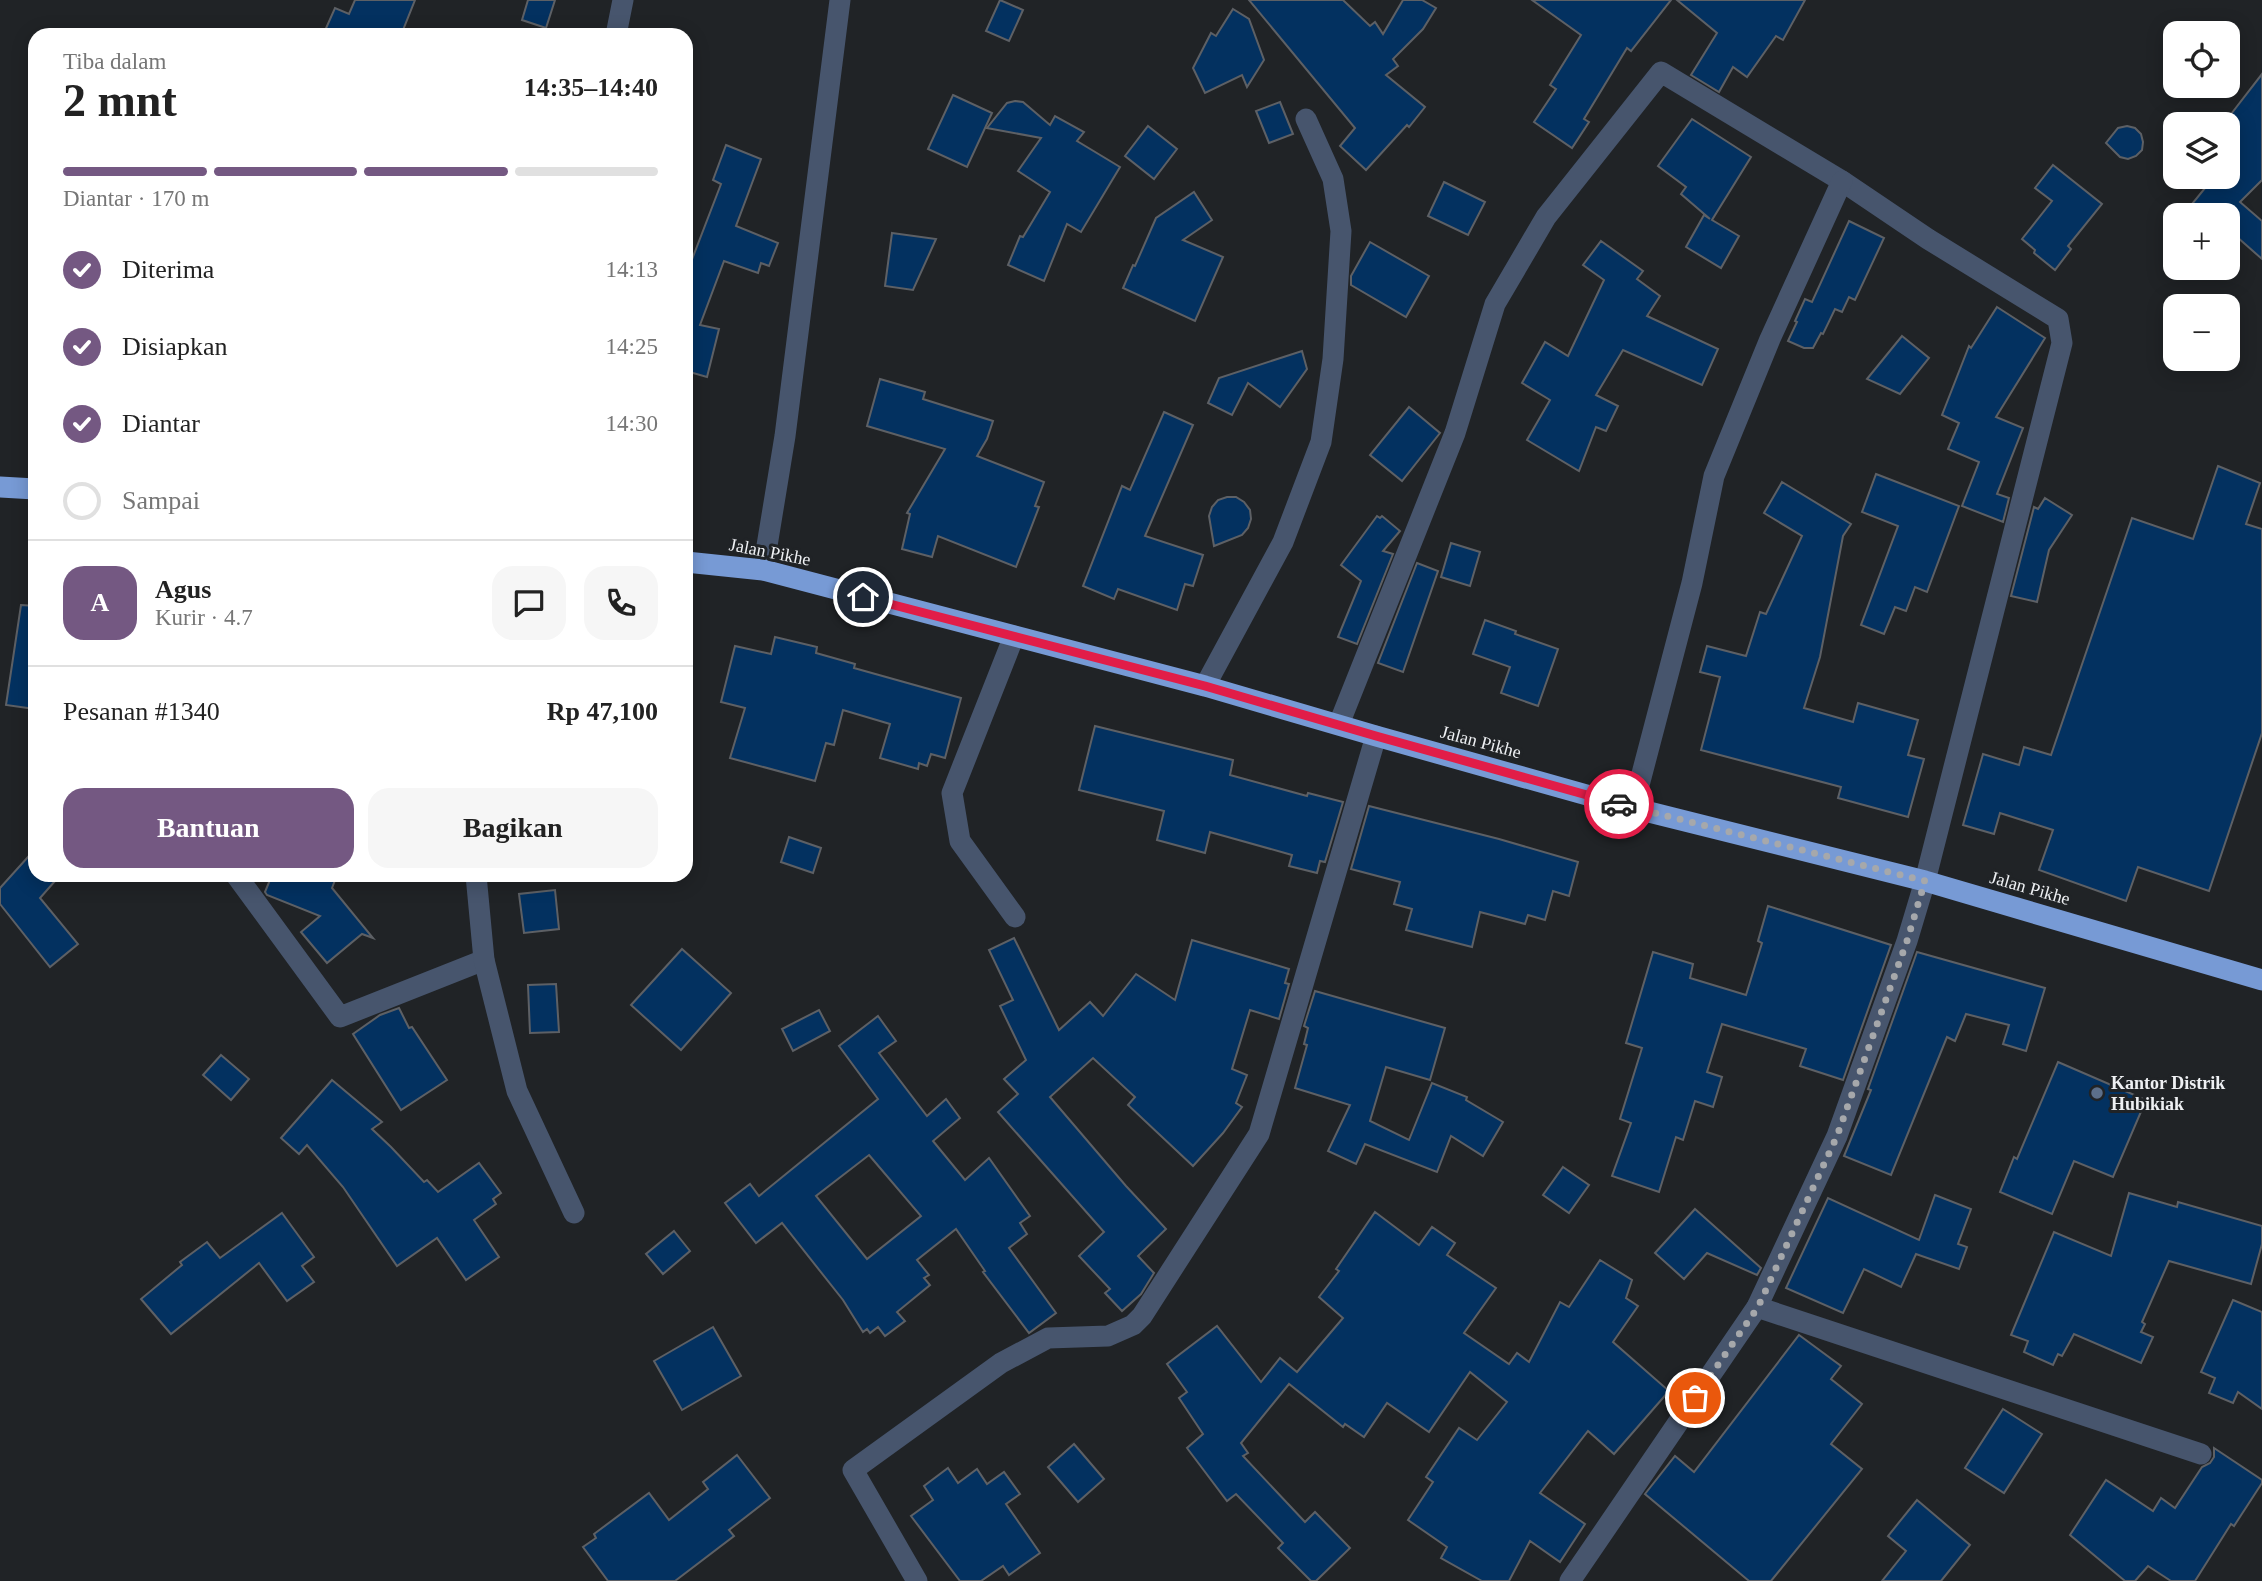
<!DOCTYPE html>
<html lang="id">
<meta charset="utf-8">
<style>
body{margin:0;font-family:Georgia,serif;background:#f6f6f6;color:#222;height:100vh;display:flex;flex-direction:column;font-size:26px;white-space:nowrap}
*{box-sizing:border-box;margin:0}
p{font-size:23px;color:#767676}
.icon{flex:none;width:38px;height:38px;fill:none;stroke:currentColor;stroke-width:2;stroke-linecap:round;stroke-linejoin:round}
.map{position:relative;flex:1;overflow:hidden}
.panel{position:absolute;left:28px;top:28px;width:665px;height:854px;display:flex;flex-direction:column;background:#fff;border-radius:21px;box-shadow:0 4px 18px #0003}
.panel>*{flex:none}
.tools{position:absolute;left:2163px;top:21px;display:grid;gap:14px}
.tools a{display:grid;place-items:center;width:77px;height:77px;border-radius:14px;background:#fff;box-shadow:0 4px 18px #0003;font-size:35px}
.pin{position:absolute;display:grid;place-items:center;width:60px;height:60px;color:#fff;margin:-30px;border:4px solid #fff;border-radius:50%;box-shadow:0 2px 7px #0007}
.courier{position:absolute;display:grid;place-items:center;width:70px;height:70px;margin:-35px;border:5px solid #e11d48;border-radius:50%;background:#fff;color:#222;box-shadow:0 2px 9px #0007}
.head em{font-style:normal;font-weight:700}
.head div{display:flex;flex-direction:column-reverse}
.head{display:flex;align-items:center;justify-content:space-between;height:119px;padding:0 35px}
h1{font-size:46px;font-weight:700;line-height:52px}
.bar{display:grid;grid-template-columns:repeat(4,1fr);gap:10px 7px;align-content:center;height:84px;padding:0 35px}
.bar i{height:9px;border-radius:5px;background:#e0e0e0}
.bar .active{background:#745882}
.bar p{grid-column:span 4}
.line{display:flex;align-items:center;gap:18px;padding:0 35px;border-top:2px solid #e0e0e0}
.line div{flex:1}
.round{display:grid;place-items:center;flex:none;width:74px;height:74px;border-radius:21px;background:#f6f6f6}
ol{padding:0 35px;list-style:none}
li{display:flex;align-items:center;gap:21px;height:77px}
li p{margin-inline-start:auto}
li .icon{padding:7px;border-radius:50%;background:#745882;color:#fff;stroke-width:4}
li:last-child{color:#767676}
li i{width:38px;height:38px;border:4px solid #e0e0e0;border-radius:50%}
.button{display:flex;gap:14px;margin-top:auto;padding:14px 35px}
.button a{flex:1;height:80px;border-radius:21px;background:#745882;color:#fff;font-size:28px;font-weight:700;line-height:80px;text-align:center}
.button a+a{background:#f6f6f6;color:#222}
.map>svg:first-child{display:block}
</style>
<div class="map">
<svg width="2262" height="1581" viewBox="0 0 2262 1581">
<rect width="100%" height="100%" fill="#202326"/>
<!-- building -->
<g fill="#033160" stroke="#5d6065" stroke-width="2" fill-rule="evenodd">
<polygon points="355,0 415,0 401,35 323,35 335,8 349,14"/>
<polygon points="528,0 555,0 546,28 522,20"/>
<polygon points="1000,0 1023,10 1009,41 986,31"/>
<polygon points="1249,0 1343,0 1370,26 1375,22 1383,34 1403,0 1422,0 1436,8 1423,29 1393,59 1398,66 1386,75 1425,107 1409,127 1407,125 1366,170 1340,146 1355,128"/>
<polygon points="1532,0 1671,0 1631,51 1627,48 1584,119 1589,122 1572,148 1534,122 1556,89 1550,85 1581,35"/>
<polygon points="1677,0 1805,0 1783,40 1776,36 1747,77 1733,67 1719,92 1691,75 1717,33"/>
<polygon points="1233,9 1249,19 1264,60 1247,87 1242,75 1205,93 1193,68 1211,33 1216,36"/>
<polygon points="2262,74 2262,180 2240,202 2262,221 2262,259 2228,229 2228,215 2183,215 2214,177 2228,177 2228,118"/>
<polygon points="953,95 992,113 967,167 928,149"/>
<polygon points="1015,101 1023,102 1050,125 1055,116 1084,132 1077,141 1120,167 1081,232 1067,224 1044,281 1008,265 1020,236 1023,237 1050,192 1018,171 1041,138 987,128 1007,103"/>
<polygon points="1280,102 1293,134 1269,143 1256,111"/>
<polygon points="1692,119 1751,157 1712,220 1739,236 1721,268 1686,247 1704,215 1710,219 1681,194 1686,187 1658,166"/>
<polygon points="1148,126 1177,149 1154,179 1125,156"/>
<polygon points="2127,126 2135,128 2141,134 2143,142 2142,150 2136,156 2128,159 2120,157 2106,143 2118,128"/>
<polygon points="726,145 761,159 736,226 778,243 769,266 761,263 758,273 724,261 700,325 719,329 707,377 686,371 686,275 721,184 713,180"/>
<polygon points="2053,165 2102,204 2068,246 2071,249 2055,270 2034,253 2035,250 2022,239 2052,201 2035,188"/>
<polygon points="1444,182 1485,202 1468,235 1428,216"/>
<polygon points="1194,192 1212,220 1183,240 1223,257 1195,321 1123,288 1133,265 1135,266 1156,218"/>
<polygon points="1849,221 1884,238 1855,300 1849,297 1842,312 1835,309 1823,334 1821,333 1813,348 1804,348 1788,341 1797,322 1795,321 1805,299 1812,302"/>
<polygon points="892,233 936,239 913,290 885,286"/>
<polygon points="1601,241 1643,271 1637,279 1660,296 1647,316 1718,349 1702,385 1623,350 1596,395 1618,406 1606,431 1596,427 1579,471 1527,440 1550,400 1522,383 1545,342 1568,356 1604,280 1583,265"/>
<polygon points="1370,242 1429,276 1406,317 1351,285 1351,276"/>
<polygon points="1997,307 2045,338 1996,417 2023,428 1997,494 2009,498 2003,522 1962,506 1979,462 1948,449 1959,423 1942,415 1969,346 1971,348"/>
<polygon points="1902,336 1929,358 1900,394 1867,379"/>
<polygon points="1302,351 1307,369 1280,407 1248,383 1232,415 1208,403 1219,378"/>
<polygon points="880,379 925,392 923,399 993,421 987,439 977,456 1044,482 1035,506 1039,507 1016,567 938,536 932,557 902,549 910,514 907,513 945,449 867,426"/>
<polygon points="1409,407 1440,433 1402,481 1370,455"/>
<polygon points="1164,412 1193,425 1145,536 1203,555 1193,586 1185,584 1177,610 1118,589 1114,599 1083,586 1122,486 1130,490"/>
<polygon points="2218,466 2260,483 2246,524 2262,529 2262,733 2209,891 2138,867 2126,901 2039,870 2053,830 2000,813 1994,834 1963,825 1983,754 2019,765 2024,747 2051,755 2132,518 2193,539"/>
<polygon points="1876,474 1959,506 1927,592 1915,587 1906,611 1895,607 1884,634 1861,625 1898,526 1862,512"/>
<polygon points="1782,482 1851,524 1843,536 1820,657 1804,708 1853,722 1858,703 1918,720 1908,755 1924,759 1908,817 1838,798 1841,787 1701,750 1720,677 1700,672 1707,646 1746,656 1760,612 1766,614 1802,536 1764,513"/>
<polygon points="1227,497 1236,497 1244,502 1250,510 1251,519 1248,528 1242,535 1214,546 1209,516 1212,507 1218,500"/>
<polygon points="2045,498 2072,515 2049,550 2037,602 2011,596 2034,507 2038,509"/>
<polygon points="1377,516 1380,518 1382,516 1400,531 1383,551 1393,554 1357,644 1338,637 1361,581 1341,565"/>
<polygon points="1451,543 1480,552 1470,586 1441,577"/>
<polygon points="1417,563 1438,571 1403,672 1378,663"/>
<polygon points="21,605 35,606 35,709 6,705"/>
<polygon points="1485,620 1516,631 1515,634 1558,649 1538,706 1501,693 1510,667 1473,654"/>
<polygon points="775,637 817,647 816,653 855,664 854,668 961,698 945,758 931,754 927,766 919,763 918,769 880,758 890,724 843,710 834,745 826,743 815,781 730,758 745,708 721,702 735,646 771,654"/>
<polygon points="1095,726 1233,760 1230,775 1307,796 1308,793 1343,802 1325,862 1320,861 1317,873 1289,866 1292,855 1210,832 1205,853 1157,840 1164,811 1079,790"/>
<polygon points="1369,806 1499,839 1578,862 1569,896 1553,891 1545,920 1528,915 1525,924 1480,912 1472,947 1406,930 1412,909 1394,904 1400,882 1351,869"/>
<polygon points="789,837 821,848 813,873 781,862"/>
<polygon points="28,857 35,863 35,875 48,875 55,881 40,898 78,944 50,967 0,904 0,888"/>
<polygon points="272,875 337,875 332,888 373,938 362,934 327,963 301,932 320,916 267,895 265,892"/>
<polygon points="555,890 559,929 524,933 519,894"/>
<polygon points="1768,906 1891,945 1843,1080 1800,1066 1806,1049 1722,1024 1707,1072 1722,1077 1713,1107 1695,1101 1683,1140 1676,1137 1659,1192 1612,1176 1631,1123 1620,1119 1642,1048 1626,1043 1653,952 1693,964 1690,978 1746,995 1762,943 1758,941"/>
<polygon points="1014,938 1059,1030 1090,1002 1103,1016 1136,974 1175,1000 1192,940 1289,969 1285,983 1289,984 1279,1019 1250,1010 1232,1069 1247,1075 1236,1103 1242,1107 1223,1133 1193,1166 1128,1105 1135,1097 1093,1058 1050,1097 1126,1186 1166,1229 1138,1256 1154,1273 1141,1294 1122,1311 1105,1293 1110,1289 1079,1256 1104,1232 998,1112 1018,1094 1004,1079 1026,1060 1000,1006 1013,1000 989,950"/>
<polygon points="682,949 731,993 681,1050 631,1005"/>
<polygon points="1917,952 2045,988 2026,1051 2003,1044 2009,1025 1966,1014 1955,1041 1947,1037 1891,1175 1844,1156 1871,1090 1868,1089"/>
<polygon points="556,984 559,1032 530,1033 528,985"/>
<polygon points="1315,991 1445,1028 1430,1080 1386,1067 1370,1121 1409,1140 1432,1083 1467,1097 1466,1100 1503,1122 1483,1156 1451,1136 1437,1172 1365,1144 1356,1164 1328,1151 1350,1105 1295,1088 1307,1045 1304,1044 1308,1028 1304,1026"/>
<polygon points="399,1008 409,1028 412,1027 447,1080 401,1110 353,1034 380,1015"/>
<polygon points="819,1010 830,1031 793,1051 782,1029"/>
<path d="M 878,1016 L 896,1041 L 879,1053 L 927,1116 L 946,1099 L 960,1118 L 933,1141 L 965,1180 L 989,1158 L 1030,1216 L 1020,1223 L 1027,1234 L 1009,1248 L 1056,1313 L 1029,1333 L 983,1272 L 985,1271 L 956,1229 L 917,1260 L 929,1275 L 924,1278 L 930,1285 L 897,1312 L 905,1321 L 885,1336 L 878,1327 L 870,1333 L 867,1329 L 863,1332 L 843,1300 L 782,1223 L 756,1243 L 725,1203 L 750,1184 L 759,1196 L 878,1099 L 839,1046 ZM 869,1155 L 921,1216 L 867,1259 L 816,1196 Z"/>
<polygon points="221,1055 249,1079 231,1100 203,1075"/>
<polygon points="2058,1062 2146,1100 2113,1177 2074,1161 2052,1214 2000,1192 2014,1157 2017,1159"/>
<polygon points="332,1080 382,1122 372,1129 391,1147 424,1182 427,1180 438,1192 479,1163 501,1193 493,1199 496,1204 474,1220 499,1257 466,1280 437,1238 397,1266 343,1187 307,1145 299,1154 281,1138"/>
<polygon points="1563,1167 1589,1185 1569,1213 1543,1195"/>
<polygon points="2129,1193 2177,1207 2178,1202 2262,1226 2262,1244 2251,1284 2169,1261 2142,1322 2145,1324 2141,1332 2153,1337 2141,1363 2074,1334 2062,1356 2058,1354 2053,1365 2024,1352 2028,1341 2011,1335 2054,1232 2111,1256"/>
<polygon points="1935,1195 1971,1209 1958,1244 1967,1247 1959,1269 1916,1254 1901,1287 1864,1269 1843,1313 1786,1288 1828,1198 1919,1240"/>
<polygon points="1695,1209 1761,1268 1757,1275 1707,1253 1684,1279 1655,1253"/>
<polygon points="1375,1212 1419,1245 1432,1227 1455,1243 1447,1255 1496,1288 1464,1333 1509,1364 1517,1353 1529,1362 1560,1302 1569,1307 1600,1260 1632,1280 1626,1298 1638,1306 1613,1342 1669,1391 1614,1454 1588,1431 1540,1493 1585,1524 1560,1562 1530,1541 1509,1581 1482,1581 1441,1558 1447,1547 1408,1520 1433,1482 1426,1477 1459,1428 1477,1440 1507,1402 1470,1372 1429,1432 1387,1403 1364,1437 1345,1424 1343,1427 1289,1384 1241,1443 1248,1453 1243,1456 1305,1522 1315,1512 1350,1548 1316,1581 1311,1581 1278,1548 1283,1543 1236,1494 1227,1501 1187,1448 1203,1434 1179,1398 1187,1392 1167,1364 1217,1326 1261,1382 1280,1358 1297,1372 1343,1318 1319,1297 1339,1271 1336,1269"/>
<polygon points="282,1213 314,1257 302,1266 314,1282 287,1301 259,1263 171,1334 141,1299 182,1265 180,1262 207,1242 220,1258"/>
<polygon points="674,1231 690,1251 663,1274 646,1254"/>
<polygon points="2233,1300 2262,1312 2262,1409 2238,1392 2233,1403 2209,1393 2215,1378 2201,1372"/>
<polygon points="713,1327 741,1376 682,1410 654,1361"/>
<polygon points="1799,1335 1841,1366 1831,1379 1862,1404 1831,1444 1862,1469 1771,1581 1749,1581 1645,1494 1675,1456 1694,1472"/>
<polygon points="2003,1409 2042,1434 2004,1493 1965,1468"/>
<polygon points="1074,1444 1104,1479 1078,1502 1048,1467"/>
<polygon points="2214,1448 2262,1480 2262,1483 2234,1526 2231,1524 2195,1581 2171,1581 2148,1566 2135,1581 2125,1581 2070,1535 2106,1480 2153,1511 2161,1498 2175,1508 2202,1467 2210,1463 2214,1457"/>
<polygon points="737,1455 770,1498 729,1530 734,1536 675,1581 608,1581 583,1547 596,1538 594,1534 649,1493 669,1520 708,1489 703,1482"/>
<polygon points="948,1468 958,1483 977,1469 987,1484 1004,1472 1020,1494 1006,1504 1040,1553 1009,1575 1003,1566 981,1581 960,1581 911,1516 933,1500 924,1486"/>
<polygon points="1917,1500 1970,1545 1941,1581 1882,1581 1906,1551 1888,1536"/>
</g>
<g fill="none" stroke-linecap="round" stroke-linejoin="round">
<!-- minor -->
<g stroke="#47556d" stroke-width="21">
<polyline points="616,35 623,0"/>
<polyline points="763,570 785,436 840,0"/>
<polyline points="1014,636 952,793 960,841 1015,917"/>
<polyline points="1205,686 1283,542 1321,442 1333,359 1341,231 1333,179 1306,119"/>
<polyline points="1339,724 1455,433 1495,304 1546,217 1661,72 1842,181 1928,239 2058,319 2062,343 1925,881 1907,941 1837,1136 1757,1307 1570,1581"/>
<polyline points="1633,808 1692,583 1714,476 1770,339 1842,181"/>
<polyline points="236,875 340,1017 484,960"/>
<polyline points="476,875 484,960 517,1091 574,1213"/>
<polyline points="1757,1307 2201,1454"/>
<polyline points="917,1581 853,1470 1001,1363 1048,1338 1108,1336 1133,1325 1142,1316 1259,1134 1376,736"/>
</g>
<!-- highway -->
<g stroke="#779ad5" stroke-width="21">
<polyline points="0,487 35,489"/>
<polyline points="686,562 763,570 1205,686 1376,736 1633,808 1925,881 2262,980"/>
</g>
</g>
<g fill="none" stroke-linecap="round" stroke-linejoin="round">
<!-- done -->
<polyline stroke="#a6a8ab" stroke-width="7" stroke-dasharray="0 12.6" points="1619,804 1925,881 1907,941 1837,1136 1758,1307 1695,1398"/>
<!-- route -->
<polyline stroke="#e11d48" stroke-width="9" points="863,597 1205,686 1376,736 1619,804"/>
</g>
<!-- markers -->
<circle fill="#5c6f8a" stroke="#202326" stroke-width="2.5" cx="2097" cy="1093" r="7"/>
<g text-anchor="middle" stroke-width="6" stroke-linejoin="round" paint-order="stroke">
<!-- street labels -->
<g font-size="18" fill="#eef0f3" stroke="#202326">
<text transform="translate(770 552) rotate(11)" y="6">Jalan Pikhe</text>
<text transform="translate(1481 742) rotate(15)" y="6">Jalan Pikhe</text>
<text transform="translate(2030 888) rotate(16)" y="6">Jalan Pikhe</text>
</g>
<!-- poi labels -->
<g font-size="18" font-weight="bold" fill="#eef0f3" stroke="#202326" text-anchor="start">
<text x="2111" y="1089">Kantor Distrik<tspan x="2111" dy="21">Hubikiak</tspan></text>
</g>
</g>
</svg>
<div class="tools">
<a><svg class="icon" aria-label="locate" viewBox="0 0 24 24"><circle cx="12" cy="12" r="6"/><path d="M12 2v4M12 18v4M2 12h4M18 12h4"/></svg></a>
<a><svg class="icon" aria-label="layers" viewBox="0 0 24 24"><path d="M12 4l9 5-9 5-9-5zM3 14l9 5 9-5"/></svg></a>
<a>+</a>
<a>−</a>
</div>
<div class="pin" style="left:1695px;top:1398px;background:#ea580c"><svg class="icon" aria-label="bag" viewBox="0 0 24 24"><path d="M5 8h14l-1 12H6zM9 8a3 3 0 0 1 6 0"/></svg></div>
<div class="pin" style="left:863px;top:597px;background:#1f2937"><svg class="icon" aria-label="home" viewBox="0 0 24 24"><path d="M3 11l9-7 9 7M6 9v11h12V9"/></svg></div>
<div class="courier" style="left:1619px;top:804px"><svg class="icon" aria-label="car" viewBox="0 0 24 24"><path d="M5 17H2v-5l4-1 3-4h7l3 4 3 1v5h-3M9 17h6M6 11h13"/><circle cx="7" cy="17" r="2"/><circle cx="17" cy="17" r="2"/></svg></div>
<section class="panel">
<div class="head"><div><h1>2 mnt</h1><p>Tiba dalam</p></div><em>14:35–14:40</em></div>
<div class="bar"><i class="active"></i><i class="active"></i><i class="active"></i><i></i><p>Diantar · 170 m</p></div>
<ol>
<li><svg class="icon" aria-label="check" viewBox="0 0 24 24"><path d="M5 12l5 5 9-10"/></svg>Diterima<p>14:13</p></li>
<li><svg class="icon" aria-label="check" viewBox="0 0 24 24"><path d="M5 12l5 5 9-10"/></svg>Disiapkan<p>14:25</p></li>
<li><svg class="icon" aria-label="check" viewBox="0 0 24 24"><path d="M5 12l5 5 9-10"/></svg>Diantar<p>14:30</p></li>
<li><i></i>Sampai</li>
</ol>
<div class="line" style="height:126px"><b class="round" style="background:#745882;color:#fff">A</b><div><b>Agus</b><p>Kurir · 4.7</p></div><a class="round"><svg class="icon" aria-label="chat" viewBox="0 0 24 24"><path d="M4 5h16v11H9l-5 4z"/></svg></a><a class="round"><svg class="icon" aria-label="phone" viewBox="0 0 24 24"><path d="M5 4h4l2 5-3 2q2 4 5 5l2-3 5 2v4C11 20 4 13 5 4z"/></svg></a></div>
<div class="line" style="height:91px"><div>Pesanan #1340</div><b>Rp 47,100</b></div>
<div class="button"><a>Bantuan</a><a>Bagikan</a></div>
</section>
</div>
